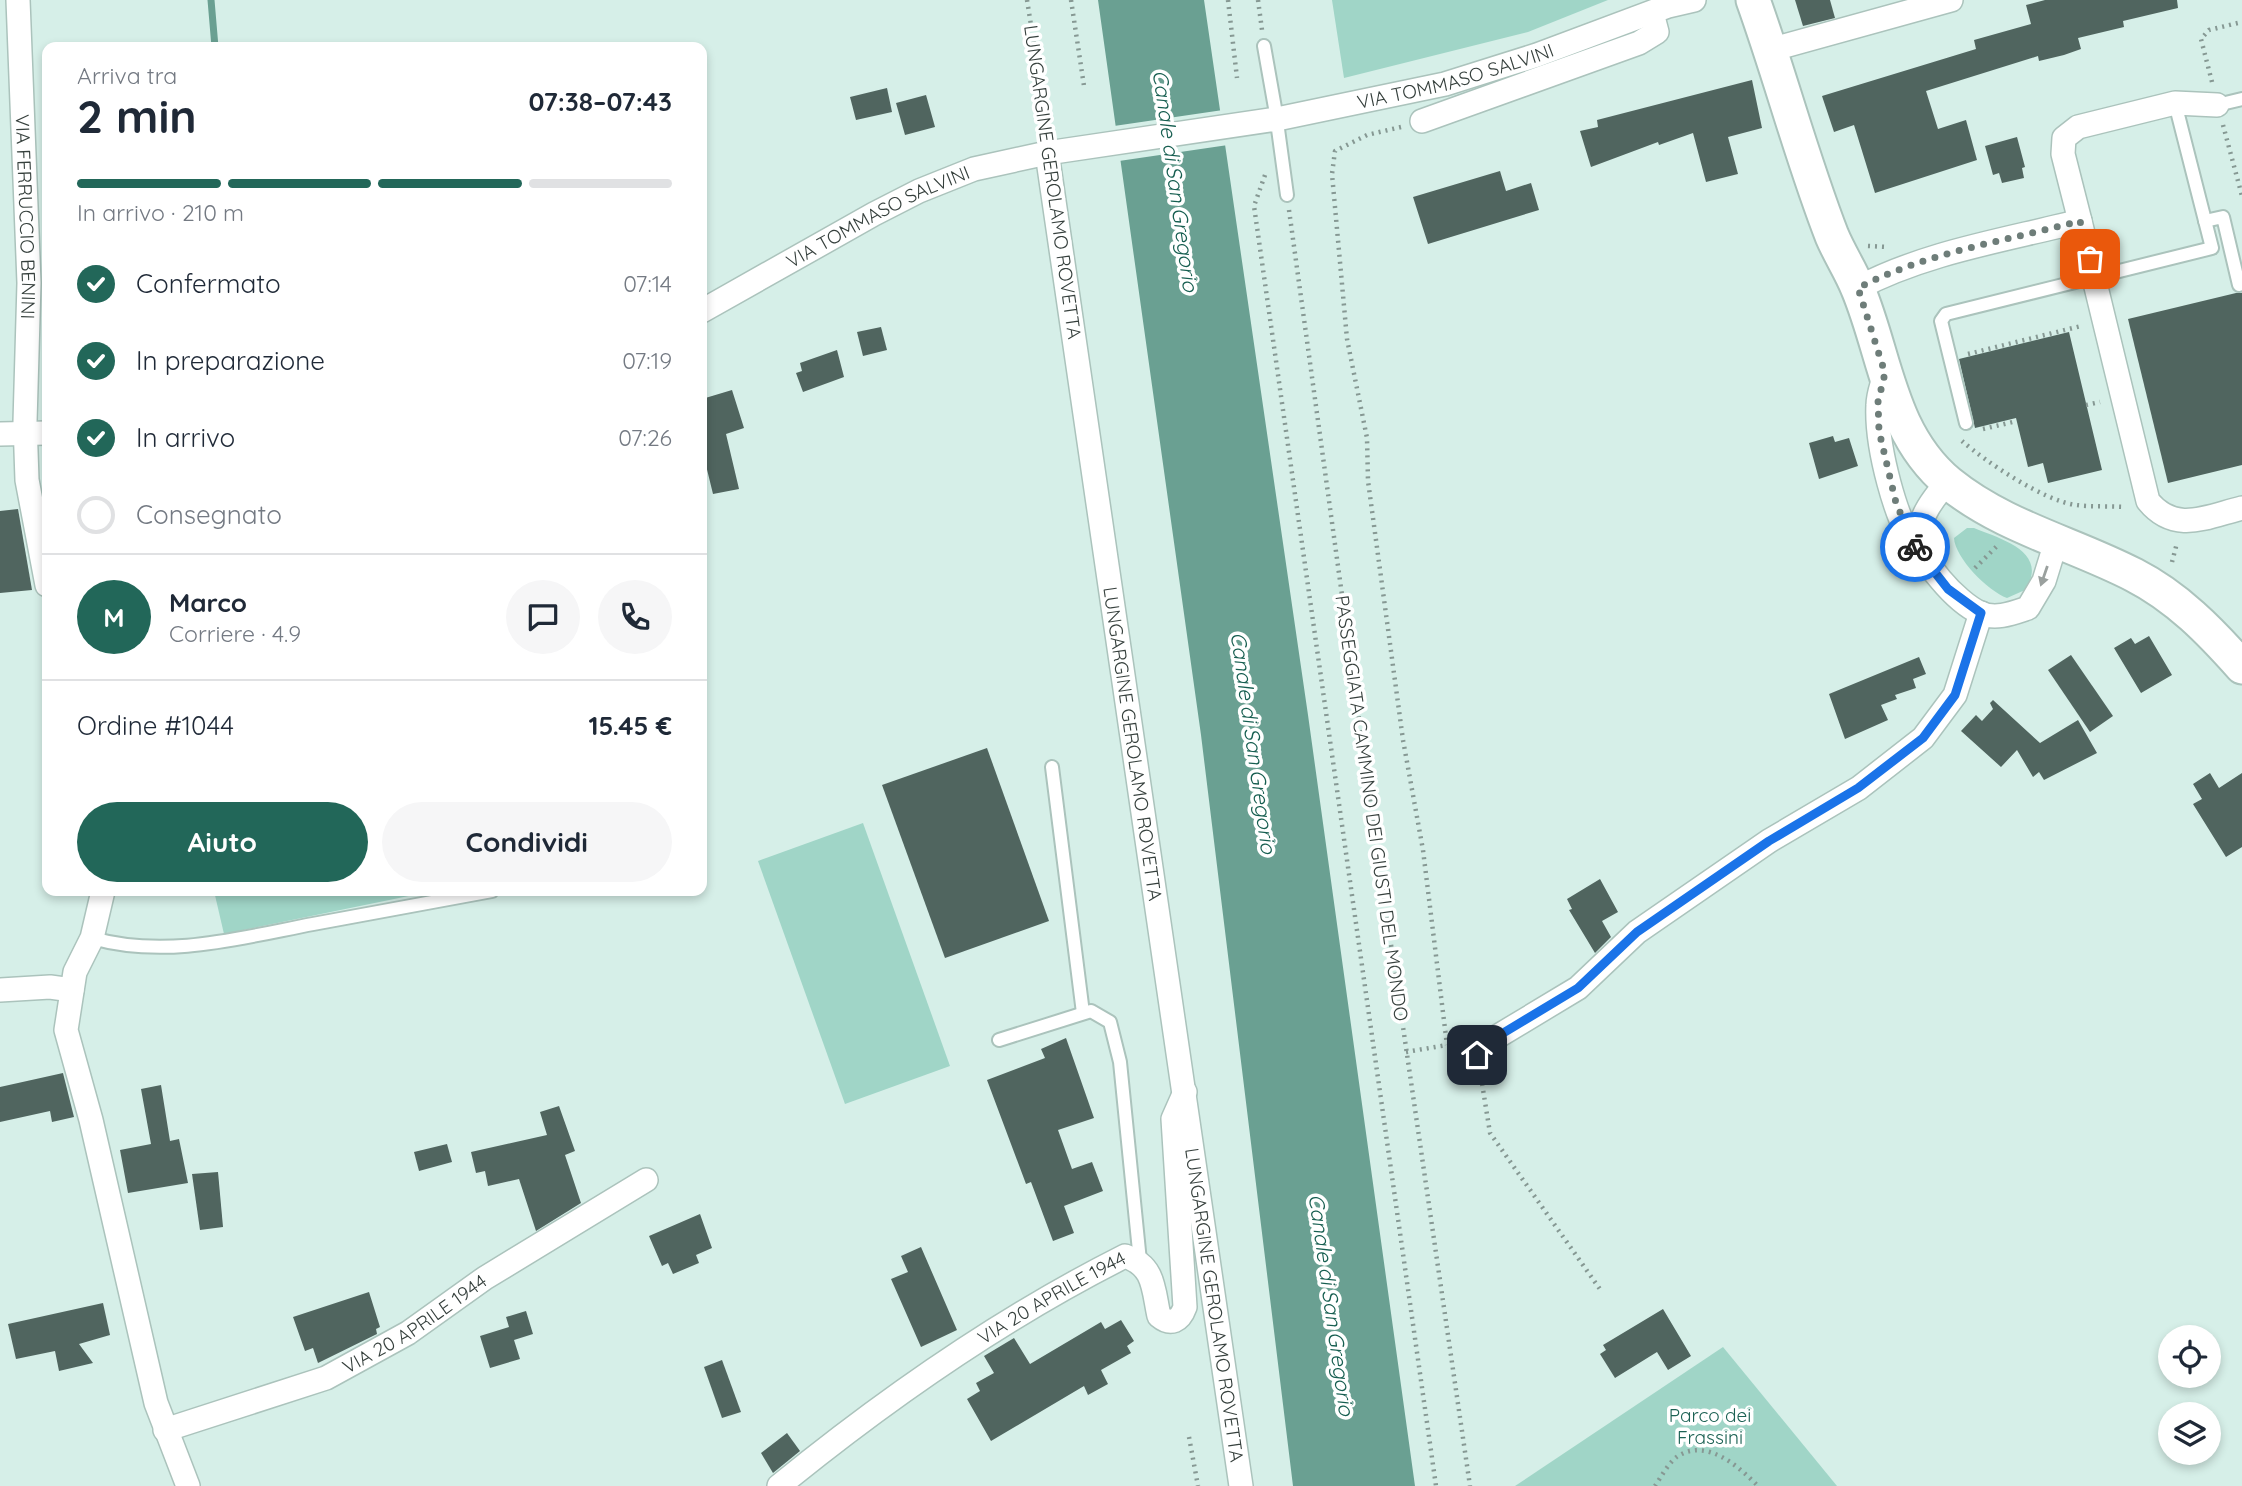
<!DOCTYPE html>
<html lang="it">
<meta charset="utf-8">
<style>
body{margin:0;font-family:Quicksand,sans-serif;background:#f6f6f7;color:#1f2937;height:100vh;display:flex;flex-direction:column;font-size:26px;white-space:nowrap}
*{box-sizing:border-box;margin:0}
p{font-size:23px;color:#747a83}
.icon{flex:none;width:38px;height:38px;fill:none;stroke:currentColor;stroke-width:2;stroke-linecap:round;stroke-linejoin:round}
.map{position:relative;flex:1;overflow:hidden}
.sheet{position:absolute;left:42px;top:42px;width:665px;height:854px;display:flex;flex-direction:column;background:#fff;border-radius:14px;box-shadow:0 4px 10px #0003}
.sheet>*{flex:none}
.fabs{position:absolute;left:2158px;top:1325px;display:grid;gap:14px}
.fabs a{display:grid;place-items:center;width:63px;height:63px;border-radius:50%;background:#fff;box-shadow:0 4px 10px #0003;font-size:35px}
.pin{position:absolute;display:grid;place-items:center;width:60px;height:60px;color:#fff;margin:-30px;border-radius:14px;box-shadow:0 4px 10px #0006}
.courier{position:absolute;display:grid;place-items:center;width:70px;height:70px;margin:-35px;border:5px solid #1a73e8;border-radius:50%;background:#fff;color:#222;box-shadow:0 2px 9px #0007}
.overview em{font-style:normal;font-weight:800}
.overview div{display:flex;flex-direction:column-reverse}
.overview{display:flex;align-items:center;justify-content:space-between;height:119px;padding:0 35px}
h1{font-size:46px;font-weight:800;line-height:52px}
.bar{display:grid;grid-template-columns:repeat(4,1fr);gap:10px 7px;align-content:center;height:84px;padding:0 35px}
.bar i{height:9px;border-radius:5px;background:#e0e1e3}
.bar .current{background:#226759}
.bar p{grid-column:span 4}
.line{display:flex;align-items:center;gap:18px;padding:0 35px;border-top:2px solid #e0e1e3}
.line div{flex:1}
.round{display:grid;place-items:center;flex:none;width:74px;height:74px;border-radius:37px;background:#f6f6f7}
ol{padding:0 35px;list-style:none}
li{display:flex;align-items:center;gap:21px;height:77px}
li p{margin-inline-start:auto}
li .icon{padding:7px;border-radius:50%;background:#226759;color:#fff;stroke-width:4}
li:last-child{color:#747a83}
li i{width:38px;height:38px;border:4px solid #e0e1e3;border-radius:50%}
.cta{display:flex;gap:14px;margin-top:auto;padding:14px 35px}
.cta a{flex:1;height:80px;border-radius:42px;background:#226759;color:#fff;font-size:28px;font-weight:800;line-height:80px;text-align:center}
.cta a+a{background:#f6f6f7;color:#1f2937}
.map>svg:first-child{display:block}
</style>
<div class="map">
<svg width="2242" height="1486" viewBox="0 0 2242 1486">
<rect width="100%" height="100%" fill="#d6efe8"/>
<!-- green -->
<g fill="#a0d5c7">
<polygon points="1332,0 1608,0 1528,32 1344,78"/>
<path d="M 1967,528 L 1974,528 C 2001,539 2050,552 2025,590 L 2007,598 C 1988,591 1955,558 1954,538 Z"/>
<polygon points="863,823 950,1066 845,1104 758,861"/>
<polygon points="214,891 433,891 224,934"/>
<polygon points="1723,1347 1837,1486 1515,1486"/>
</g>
<!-- water -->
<polygon fill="#6aa092" points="1098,0 1204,0 1308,715 1415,1486 1293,1486 1201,735"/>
<!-- pier -->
<polygon fill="#d6efe8" points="1223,110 1228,145 1119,161 1114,126"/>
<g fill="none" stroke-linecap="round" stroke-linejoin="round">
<!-- stream -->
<polyline stroke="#6aa092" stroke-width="7" points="211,0 215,47"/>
</g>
<!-- building -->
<g fill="#50655f">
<polygon points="1795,0 1830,0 1835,18 1803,26"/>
<polygon points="2045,0 2177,0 2178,8 2123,21 2124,27 2078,38 2081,49 2064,55 2039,61 2038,56 1926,91 1938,129 1966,120 1977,160 1875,193 1854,125 1834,132 1822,96 1976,49 1974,40 2031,24 2026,5"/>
<polygon points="1752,80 1762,128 1728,137 1738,174 1706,182 1693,133 1659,145 1658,142 1591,167 1580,131 1598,127 1597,120"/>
<polygon points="887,88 892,112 856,120 850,97"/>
<polygon points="926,95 935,127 905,135 896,103"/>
<polygon points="2017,137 2025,167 2022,168 2024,178 2002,183 1999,173 1993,175 1985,146"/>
<polygon points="1500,171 1506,191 1531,183 1539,210 1428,244 1413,197"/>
<polygon points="2236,293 2242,293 2242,465 2168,483 2128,319"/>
<polygon points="881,327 887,350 863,356 857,332"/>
<polygon points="2069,332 2102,470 2048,483 2043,463 2028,467 2016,418 1975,428 1959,359"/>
<polygon points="837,350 844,377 803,392 796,373 802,371 800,363"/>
<polygon points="732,390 744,428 726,434 739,489 713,494 702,449 702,399"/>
<polygon points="1833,436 1835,442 1849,438 1858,466 1819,479 1809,443"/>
<polygon points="18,509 32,590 0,593 0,511"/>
<polygon points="2149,636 2172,675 2141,693 2114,648 2131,638 2135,644"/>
<polygon points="2071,655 2113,716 2090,732 2048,670"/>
<polygon points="1919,657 1926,674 1913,679 1916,688 1895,695 1897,699 1881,705 1888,720 1845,739 1829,694"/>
<polygon points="1993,700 2040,743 2078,720 2097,753 2044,780 2039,772 2033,777 2017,750 2001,767 1961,731 1976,715 1982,721 1993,709 1990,703"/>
<polygon points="987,748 1049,921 945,958 882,785"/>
<polygon points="2210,773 2219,788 2242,773 2242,847 2226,857 2193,804 2202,799 2193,784"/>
<polygon points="1600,879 1618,912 1602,921 1611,937 1595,953 1569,910 1572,909 1567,899"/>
<polygon points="1066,1038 1094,1118 1058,1130 1072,1169 1092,1162 1103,1191 1064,1206 1074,1233 1053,1241 1031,1182 1026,1184 987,1080 1045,1058 1041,1049"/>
<polygon points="63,1073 74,1117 52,1122 50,1111 0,1122 0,1087"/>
<polygon points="161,1085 170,1141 179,1139 188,1183 128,1193 120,1150 151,1144 141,1089"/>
<polygon points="559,1106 575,1151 565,1155 581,1203 536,1231 519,1179 488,1186 485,1171 476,1173 471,1152 547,1135 540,1112"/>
<polygon points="447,1144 452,1162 419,1171 414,1152"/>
<polygon points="218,1172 223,1227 200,1230 192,1174"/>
<polygon points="700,1214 712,1248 696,1255 699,1263 673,1274 668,1263 662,1266 649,1236"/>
<polygon points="921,1247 957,1330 921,1347 891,1279 908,1272 901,1256"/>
<polygon points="369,1292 380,1327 376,1329 377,1334 318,1363 313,1348 305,1351 293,1317"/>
<polygon points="103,1303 110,1335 79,1344 93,1363 59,1371 55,1351 16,1359 8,1324"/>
<polygon points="1663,1309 1691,1356 1668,1370 1657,1352 1615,1378 1600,1354 1606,1350 1603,1345"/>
<polygon points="526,1311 533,1334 514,1340 520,1359 490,1368 480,1336 509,1327 506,1317"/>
<polygon points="1121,1320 1134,1341 1127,1346 1131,1353 1101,1370 1108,1384 1088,1395 1084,1386 991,1441 967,1399 980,1391 976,1383 994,1373 984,1356 1014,1338 1030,1364 1101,1322 1105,1329"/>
<polygon points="722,1360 741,1412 722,1418 704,1367"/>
<polygon points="787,1433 800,1451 773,1473 761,1453"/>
</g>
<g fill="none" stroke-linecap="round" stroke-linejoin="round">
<!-- lane casing -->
<g stroke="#abc3bc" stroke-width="16">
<g id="lane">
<polyline points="1264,46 1275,108"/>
<polyline points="2217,105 2242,99"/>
<polyline points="1278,129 1287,195"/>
<polyline points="2205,221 2223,217 2239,285"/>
<polyline points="1966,423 1941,321 1946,314 2212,248 2175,103"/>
<polyline points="1052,767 1083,1013"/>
<path d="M 92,938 C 166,959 240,938 313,924 C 373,913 432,902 492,891"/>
<polyline points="999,1040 1091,1011 1110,1022 1120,1062 1140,1261"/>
</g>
</g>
<!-- street casing -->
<g stroke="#abc3bc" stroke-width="26">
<g id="street">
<path id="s1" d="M 18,0 L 29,283 L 25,422 L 27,480 L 47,585"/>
<polyline points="1770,50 1951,0"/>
<polyline points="1422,121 1639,43 1657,32 1652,13"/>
<path id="s2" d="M 1047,153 L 1241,1486"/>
<polyline points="2080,221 2063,154 2064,138 2078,127 2175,103 2217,105"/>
<path d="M 1858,288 C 1926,252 2006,240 2080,221 L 2148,501 C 2175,534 2206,517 2242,508"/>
<path id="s3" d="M 702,311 L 874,214 L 919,191 L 974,169 L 1047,153 L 1277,119 L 1445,84 L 1537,55 L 1668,6 L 1694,0"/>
<path d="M 1885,373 C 1883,383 1878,394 1878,405 C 1876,444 1895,524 1920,553"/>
<polyline points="0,434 47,433"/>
<path d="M 1947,482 C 1935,497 1921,513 1919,534 C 1918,561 1957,602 1980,613 C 1996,620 2013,613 2028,608 L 2044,581 L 2056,542"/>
<polyline points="103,891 92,938 75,972 66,1030 91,1120 156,1403 188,1486"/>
<polyline points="0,990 50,987 72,990"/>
<polyline points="1477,1055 1485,1044 1578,988 1637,932 1769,841 1859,788 1923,738 1955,695 1981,613"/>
<path id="s4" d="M 165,1430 L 326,1378 L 408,1333 L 485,1278 L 646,1180"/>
<path id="s5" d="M 779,1486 C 887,1398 1000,1319 1125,1256 C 1155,1266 1153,1289 1159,1316 C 1171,1326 1180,1321 1185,1307 L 1173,1119 L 1185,1092"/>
</g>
</g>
<!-- secondary casing -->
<g stroke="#abc3bc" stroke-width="37">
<path id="secondary" d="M 1753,0 C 1781,78 1802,159 1832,236 C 1840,255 1851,271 1858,289 C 1886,356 1889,433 1949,483 C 2003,527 2072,543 2134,575 C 2177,597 2210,631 2242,667"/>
</g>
<!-- path -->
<g stroke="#869893" stroke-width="4.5" stroke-dasharray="2 5" stroke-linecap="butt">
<polyline points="1027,0 1048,131"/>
<polyline points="1071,0 1084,86"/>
<polyline points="1228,0 1237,78"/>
<polyline points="1258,0 1262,30"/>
<polyline points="2212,82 2201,39 2209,30 2242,22"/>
<polyline points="2223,125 2242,196"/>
<polyline points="1401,127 1367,135 1335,151 1332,174 1347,339 1367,438 1368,481 1403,740 1423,850 1447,1045"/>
<polyline points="1265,175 1254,206 1436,1486"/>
<polyline points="1289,210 1375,835 1470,1486"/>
<polyline points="1868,246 1887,247"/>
<polyline points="1968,354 2081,326"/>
<polyline points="2086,405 2100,402"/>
<polyline points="1983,429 2017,421"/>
<path d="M 1962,441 C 1986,462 2044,501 2076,505 C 2092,507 2109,506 2125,507"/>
<polyline points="2172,562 2177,543"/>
<polyline points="1975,568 1999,544"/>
<polyline points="1406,1052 1459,1043"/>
<polyline points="1481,1077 1490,1133 1602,1292"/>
<polyline points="1189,1437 1198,1486"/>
<path d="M 1655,1486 C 1661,1477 1669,1462 1678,1456 C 1707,1438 1738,1466 1758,1486"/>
</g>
<!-- lane -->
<use href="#lane" stroke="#fff" stroke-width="12"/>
<!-- street -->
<use href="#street" stroke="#fff" stroke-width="23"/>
<!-- secondary -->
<use href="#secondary" stroke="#fff" stroke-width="33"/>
</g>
<!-- one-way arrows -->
<defs><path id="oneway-solid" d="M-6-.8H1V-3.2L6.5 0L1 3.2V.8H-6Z" transform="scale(1.75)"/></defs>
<use fill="#9aa09e" href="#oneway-solid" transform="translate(2044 576) rotate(109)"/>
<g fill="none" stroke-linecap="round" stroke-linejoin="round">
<!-- done -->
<path stroke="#6e7d79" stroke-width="7" stroke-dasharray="0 12.6" d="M 1915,547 L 1896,503 L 1879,431 L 1878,402 L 1885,373 L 1858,288 C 1927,252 2006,241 2080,221 L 2090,259"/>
<!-- route -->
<polyline stroke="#1a73e8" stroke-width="9" points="1477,1055 1485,1044 1578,988 1637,932 1769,841 1858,788 1923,738 1955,695 1981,613 1948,589 1915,547"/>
</g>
<g text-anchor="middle" stroke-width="7" stroke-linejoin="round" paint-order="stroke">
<!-- street labels -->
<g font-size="19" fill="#36403d" stroke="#fff">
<text dy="7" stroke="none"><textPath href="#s3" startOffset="798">VIA TOMMASO SALVINI</textPath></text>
<text transform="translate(1053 182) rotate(82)" y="7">LUNGARGINE GEROLAMO ROVETTA</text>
<text dy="7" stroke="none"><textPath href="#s1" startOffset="217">VIA FERRUCCIO BENINI</textPath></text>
<text dy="7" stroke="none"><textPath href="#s3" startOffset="200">VIA TOMMASO SALVINI</textPath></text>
<text dy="7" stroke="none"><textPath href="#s2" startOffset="597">LUNGARGINE GEROLAMO ROVETTA</textPath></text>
<text transform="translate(1372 808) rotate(82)" y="7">PASSEGGIATA CAMMINO DEI GIUSTI DEL MONDO</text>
<text dy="7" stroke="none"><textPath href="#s5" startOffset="332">VIA 20 APRILE 1944</textPath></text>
<text dy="7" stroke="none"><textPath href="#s2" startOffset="1164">LUNGARGINE GEROLAMO ROVETTA</textPath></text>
<text dy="7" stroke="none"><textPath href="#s4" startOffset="273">VIA 20 APRILE 1944</textPath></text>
</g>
<!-- park labels -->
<g font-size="19" fill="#1c6254" stroke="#fff">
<text x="1710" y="1422">Parco dei<tspan x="1710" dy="22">Frassini</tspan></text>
</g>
<!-- water labels -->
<g font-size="21" font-style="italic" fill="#165e50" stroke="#fff">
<text transform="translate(1175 181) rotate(82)" y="7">Canale di San Gregorio</text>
<text transform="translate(1253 743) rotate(82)" y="7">Canale di San Gregorio</text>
<text transform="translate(1331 1305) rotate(82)" y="7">Canale di San Gregorio</text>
</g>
</g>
</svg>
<div class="fabs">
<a><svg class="icon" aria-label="locate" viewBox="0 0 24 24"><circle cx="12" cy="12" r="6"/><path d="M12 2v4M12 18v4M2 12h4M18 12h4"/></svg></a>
<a><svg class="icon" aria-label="layers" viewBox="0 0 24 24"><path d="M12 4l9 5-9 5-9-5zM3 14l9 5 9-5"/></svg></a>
</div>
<div class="pin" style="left:2090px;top:259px;background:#ea580c"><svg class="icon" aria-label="bag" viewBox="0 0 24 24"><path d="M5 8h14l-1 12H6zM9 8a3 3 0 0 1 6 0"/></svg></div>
<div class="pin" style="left:1477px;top:1055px;background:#1f2937"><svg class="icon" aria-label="home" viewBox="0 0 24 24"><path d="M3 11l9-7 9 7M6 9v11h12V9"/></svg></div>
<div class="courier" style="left:1915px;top:547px"><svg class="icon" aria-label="bike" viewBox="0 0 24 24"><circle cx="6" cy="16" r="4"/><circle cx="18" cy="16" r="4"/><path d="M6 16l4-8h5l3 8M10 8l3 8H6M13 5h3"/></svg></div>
<section class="sheet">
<div class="overview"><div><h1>2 min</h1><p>Arriva tra</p></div><em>07:38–07:43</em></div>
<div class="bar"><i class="current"></i><i class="current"></i><i class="current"></i><i></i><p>In arrivo · 210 m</p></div>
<ol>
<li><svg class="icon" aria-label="check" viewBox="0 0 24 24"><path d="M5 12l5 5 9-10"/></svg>Confermato<p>07:14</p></li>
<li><svg class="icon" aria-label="check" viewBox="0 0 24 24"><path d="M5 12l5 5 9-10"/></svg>In preparazione<p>07:19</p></li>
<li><svg class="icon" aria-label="check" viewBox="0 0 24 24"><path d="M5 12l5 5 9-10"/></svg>In arrivo<p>07:26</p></li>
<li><i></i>Consegnato</li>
</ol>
<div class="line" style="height:126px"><b class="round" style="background:#226759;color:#fff">M</b><div><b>Marco</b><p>Corriere · 4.9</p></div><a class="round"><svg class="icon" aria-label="chat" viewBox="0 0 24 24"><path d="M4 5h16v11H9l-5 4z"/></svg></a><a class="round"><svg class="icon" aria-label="phone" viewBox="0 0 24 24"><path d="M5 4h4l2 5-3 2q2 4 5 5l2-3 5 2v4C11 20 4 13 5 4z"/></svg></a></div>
<div class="line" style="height:91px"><div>Ordine #1044</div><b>15.45 €</b></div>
<div class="cta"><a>Aiuto</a><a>Condividi</a></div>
</section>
</div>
